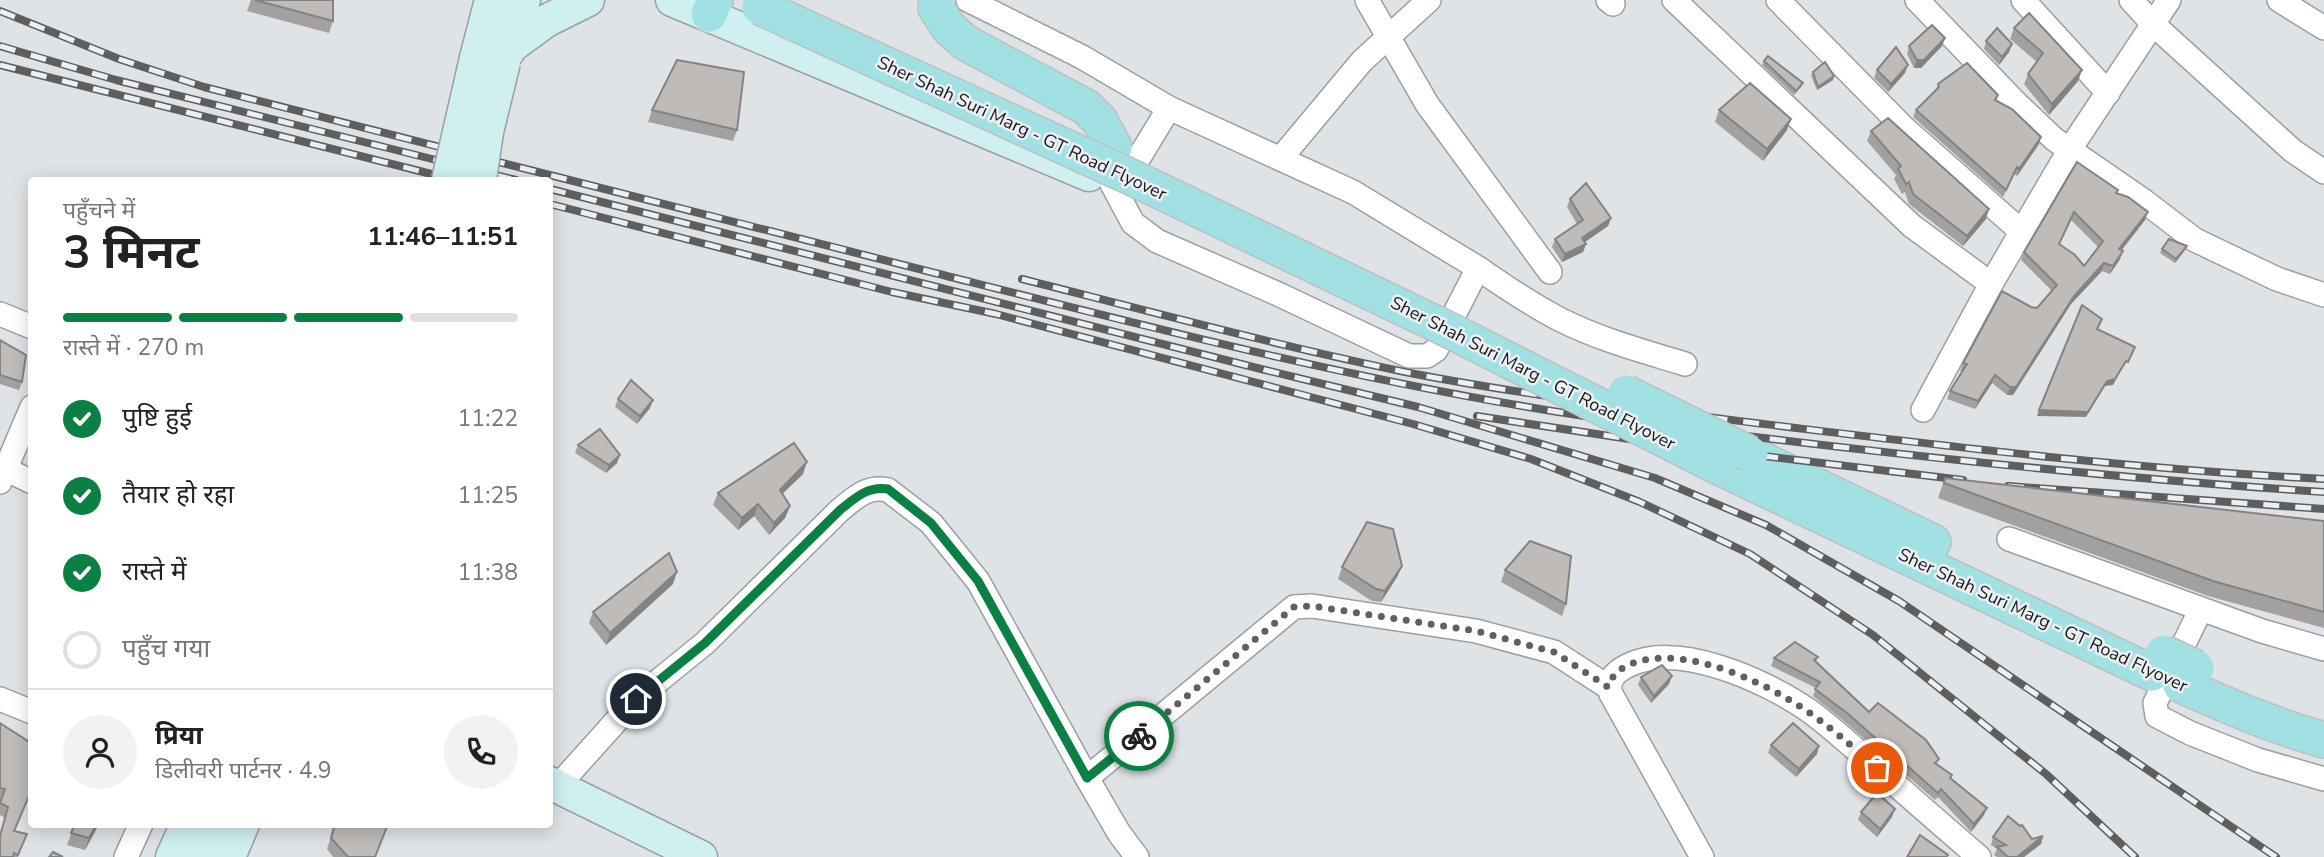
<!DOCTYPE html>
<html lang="hi">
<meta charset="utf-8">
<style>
body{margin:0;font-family:"Nunito Sans","Noto Sans Devanagari",sans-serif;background:#f2f2f2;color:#222;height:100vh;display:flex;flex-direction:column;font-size:26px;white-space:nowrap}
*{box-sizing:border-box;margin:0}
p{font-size:23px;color:#767676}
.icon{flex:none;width:38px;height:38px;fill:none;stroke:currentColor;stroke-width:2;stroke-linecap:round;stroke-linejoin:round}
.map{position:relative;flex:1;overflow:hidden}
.side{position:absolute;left:28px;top:177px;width:525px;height:651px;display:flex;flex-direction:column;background:#fff;border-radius:7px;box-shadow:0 4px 18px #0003}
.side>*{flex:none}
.pin{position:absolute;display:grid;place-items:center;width:60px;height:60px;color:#fff;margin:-30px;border:4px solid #fff;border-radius:50%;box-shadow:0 2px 7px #0007}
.courier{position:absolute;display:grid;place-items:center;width:70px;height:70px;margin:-35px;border:5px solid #0b8043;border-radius:50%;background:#fff;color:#222;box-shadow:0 2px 9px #0007}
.overview em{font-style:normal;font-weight:700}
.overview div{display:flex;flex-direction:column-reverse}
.overview{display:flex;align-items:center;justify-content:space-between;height:119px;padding:0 35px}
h1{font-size:46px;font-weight:700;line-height:52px}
.bar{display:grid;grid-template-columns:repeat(4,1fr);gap:10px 7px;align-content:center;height:84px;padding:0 35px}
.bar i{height:9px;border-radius:5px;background:#e0e0e0}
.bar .on{background:#0b8043}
.bar p{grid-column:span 4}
.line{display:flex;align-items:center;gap:18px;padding:0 35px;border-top:2px solid #e0e0e0}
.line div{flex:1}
.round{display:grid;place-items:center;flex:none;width:74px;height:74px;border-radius:37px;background:#f2f2f2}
ol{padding:0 35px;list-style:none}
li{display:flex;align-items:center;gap:21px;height:77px}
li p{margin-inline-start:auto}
li .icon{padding:7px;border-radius:50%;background:#0b8043;color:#fff;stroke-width:4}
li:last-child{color:#767676}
li i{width:38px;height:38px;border:4px solid #e0e0e0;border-radius:50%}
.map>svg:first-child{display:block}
</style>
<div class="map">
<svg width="2324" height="857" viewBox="0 0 2324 857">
<rect width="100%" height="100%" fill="#e0e3e6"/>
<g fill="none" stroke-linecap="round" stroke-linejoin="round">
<!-- street casing -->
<g stroke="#9c9fa1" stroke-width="26">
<g id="street">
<polyline points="968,0 1082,57 1169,108 1353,192 1478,268 1436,350 1427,356 1409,356 1278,294 1157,241 1133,223 1112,184"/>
<polyline points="1367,0 1427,104 1550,272"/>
<polyline points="1608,0 1613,4"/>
<polyline points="1674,0 1912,226 1991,284"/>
<polyline points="1778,0 1905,129 2022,232"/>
<polyline points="1917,0 2017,104 2054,139 2144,201 2195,240 2277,279 2324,295"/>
<polyline points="2023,0 2108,93"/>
<polyline points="2131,0 2154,25 2293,151 2324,172"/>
<polyline points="2279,0 2324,28"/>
<polyline points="1281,158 1362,61 1429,0"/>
<polyline points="1126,179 1169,108"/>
<path d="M 1478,268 C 1505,287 1532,305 1561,320 C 1601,340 1643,351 1685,364"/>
<polyline points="0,314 32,327"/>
<polyline points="1923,410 1991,284 2070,149 2169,0"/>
<polyline points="5,469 32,482"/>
<polyline points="0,482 32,407"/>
<polyline points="2009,539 2262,631 2324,649"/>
<polyline points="2201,609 2155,703 2157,716 2190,733 2258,760 2324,779"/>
<polyline points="0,699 32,712"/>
<polyline points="1087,778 1294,607 1312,606 1476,631 1554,652 1608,687"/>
<path d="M 557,787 L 636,699 L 705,643 L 840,510 C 855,498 867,485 888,490 L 931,523 L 978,581 L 1087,778 L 1119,833 L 1137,857"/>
<polyline points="126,857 141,824"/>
<path d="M 1702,857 L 1611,694 C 1606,681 1615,672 1627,666 C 1677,640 1766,681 1808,710 C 1833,728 1855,749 1878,769 C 1911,798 1945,828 1979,857"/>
</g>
</g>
<!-- secondary casing -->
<g stroke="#9c9fa1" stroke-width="35">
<g id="secondary">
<polyline points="672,0 1089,175"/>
<polyline points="509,48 546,21 588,0"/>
<polyline points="508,52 524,0"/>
<polyline points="476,58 491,0"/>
<polyline points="550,783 701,857"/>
<polyline points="172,857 187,824"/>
<polyline points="205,857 219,824"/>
<polyline points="229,857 243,824"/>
</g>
</g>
<!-- primary casing -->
<g stroke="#bebfbf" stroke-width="38">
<g id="primary">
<polyline points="937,0 936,8 949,28 966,43 1086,107 1100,121 1114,147"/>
<polyline points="709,14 715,0"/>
<polyline points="1750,454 1933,542"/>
<polyline points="1717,466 2152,673"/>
<path d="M 2181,685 C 2228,706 2274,726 2324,740"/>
</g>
</g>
<!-- street -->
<use href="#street" stroke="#fff" stroke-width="23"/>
<!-- secondary -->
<use href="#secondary" stroke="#d0eff1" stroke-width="32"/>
<!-- primary -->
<use href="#primary" stroke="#a1e0e3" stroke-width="35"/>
<!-- rail casing -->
<g stroke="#5d5e5f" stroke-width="8">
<g id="rail">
<path d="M 0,11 L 119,59 L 204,87 C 446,149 689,210 931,272 C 1145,326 1360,382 1578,415 C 1643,425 1708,431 1772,439 C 1956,461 2139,480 2324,492"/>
<polyline points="0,46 116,80 516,180"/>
<polyline points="0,65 455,180"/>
<polyline points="550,189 1261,369 1418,407 1655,478 1766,525 1899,601 2276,857"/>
<polyline points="550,204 892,292 996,314 1413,424 1531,459 1640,502 1750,554 1873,635 2046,774 2135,857"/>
<path d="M 1022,279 C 1152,312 1283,347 1415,374 C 1541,398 1669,412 1796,428 C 1972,449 2147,470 2324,479"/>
<polyline points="1477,416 1656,443 1963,480"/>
<polyline points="2008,486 2324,509"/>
</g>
</g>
<!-- rail -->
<use href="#rail" stroke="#edf0f3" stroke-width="5" stroke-dasharray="16" stroke-linecap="butt"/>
<!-- secondary-bridge casing -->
<g stroke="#9c9fa1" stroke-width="35" stroke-linecap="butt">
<g id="secondary-bridge">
<polyline points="448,180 476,58"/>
<polyline points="480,180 487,132 504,62"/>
</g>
</g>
<!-- primary-bridge casing -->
<g stroke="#bebfbf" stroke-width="38" stroke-linecap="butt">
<g id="primary-bridge">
<polyline points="760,7 1133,178 1449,330 1717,466"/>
<polyline points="1626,393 1750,454"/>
<polyline points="2164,653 2196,668"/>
</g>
</g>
<!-- secondary-bridge -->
<use href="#secondary-bridge" stroke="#d0eff1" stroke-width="32"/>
<!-- primary-bridge -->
<use href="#primary-bridge" stroke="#a1e0e3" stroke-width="35"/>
</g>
<!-- wall -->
<g fill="#a3a19f" fill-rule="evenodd">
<polygon points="251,0 333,0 333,21 329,33 247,11"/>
<polygon points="2014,28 2082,70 2078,81 2049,115 2024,84 2028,74 2037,62 2010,39"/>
<polygon points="1945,38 1942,46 1921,68 1914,68 1907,54 1909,46"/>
<polygon points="1986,41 2012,44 2009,52 1999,65 1984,49"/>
<polygon points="1764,61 1803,83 1801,87 1794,95 1762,65"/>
<polygon points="1877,70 1905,73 1888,92 1874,78"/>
<polygon points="1813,72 1833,80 1817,90 1811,76"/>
<polygon points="1938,84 1998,95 1996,101 2041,137 2039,144 2017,176 2014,174 2003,197 1913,117 1916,110 1936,91"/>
<polygon points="652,110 737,130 733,141 648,122"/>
<polygon points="1719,110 1787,130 1763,161 1715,122"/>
<polygon points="1871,131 1986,219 1963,246 1909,204 1905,192 1902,194 1894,179 1896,175 1867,141"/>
<path d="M 2077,162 L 2118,190 L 2117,193 L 2145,220 L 2121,251 L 2120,259 L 2110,274 L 2102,271 L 2071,304 L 2013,395 L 2007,395 L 1992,383 L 1975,409 L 1947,399 L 1950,391 L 1962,371 L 1960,371 L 1963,363 L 2031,307 L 2037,308 L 2052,291 L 2021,260 L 2024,252 ZM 2071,220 L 2098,247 L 2084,266 L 2059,245 Z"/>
<polygon points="1570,199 1611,218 1608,226 1585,242 1586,244 1583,252 1562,262 1552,247 1555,239 1577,224 1567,207"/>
<polygon points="2162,249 2185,250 2175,263 2160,253"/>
<polygon points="0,340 22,382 19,390 0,384"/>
<polygon points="618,399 650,408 637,424 615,407"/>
<polygon points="578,445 617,463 606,473 575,453"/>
<polygon points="803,474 782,494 790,506 785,518 769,535 754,516 738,530 713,505 718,493"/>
<polygon points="1945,478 2324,521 2324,628 2208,596 1938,498"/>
<polygon points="1402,566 1397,577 1381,602 1372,601 1338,579 1342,567"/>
<polygon points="1505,570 1566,604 1562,616 1501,582"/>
<polygon points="673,584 606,645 589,623 593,612"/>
<polygon points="1818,657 1816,661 1869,712 1952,775 1951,778 1984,815 1971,832 1938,797 1935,800 1844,721 1813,696 1816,688 1771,666 1774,658"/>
<polygon points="1641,677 1669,684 1651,703 1638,685"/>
<polygon points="0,723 14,831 27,834 18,857 0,857 0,833 5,818 0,815"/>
<polygon points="1771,745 1817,754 1796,777 1768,753"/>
<polygon points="1861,812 1892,817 1877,837 1858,820"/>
<polygon points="75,824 99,824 85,850 67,845"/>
<polygon points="335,824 375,857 333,857 327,849"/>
<polygon points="2043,836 2041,844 2024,857 1997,857 1994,855 1997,849 1991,845 1993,837 2032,839"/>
</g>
<!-- shaded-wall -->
<g fill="#858382">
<polygon points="1945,38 1942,46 1921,68 1914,68 1917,60"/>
<polygon points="2012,44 2009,52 1999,65 2002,57"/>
<polygon points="1908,65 1905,73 1888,92 1891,84"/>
<polygon points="2082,70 2078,81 2049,115 2052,104"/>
<polygon points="1834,76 1833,80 1817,90 1818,87"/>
<polygon points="1791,119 1787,130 1763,161 1767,149"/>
<polygon points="2041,137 2039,144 2017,176 2019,169"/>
<polygon points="1989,209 1986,219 1963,246 1967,236"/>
<polygon points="2148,212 2145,220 2116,257 2119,249"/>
<polygon points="1611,218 1608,226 1579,246 1582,238"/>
<polygon points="1586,244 1583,252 1562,262 1565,254"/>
<polygon points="2187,246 2185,250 2175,263 2176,259"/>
<polygon points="2123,251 2120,259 2110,274 2113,266"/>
<polygon points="2104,263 2102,271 2071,304 2013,395 2007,395 2010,387 2074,296"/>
<polygon points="2126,361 2113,385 2105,386 2086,417 2037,416 2039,410 2107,381"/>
<polygon points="1995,375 1992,383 1975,409 1978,401"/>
<polygon points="653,400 650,408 637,424 640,416"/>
<polygon points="620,455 617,463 606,473 609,465"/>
<polygon points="807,462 803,474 775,501 780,490"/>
<polygon points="758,504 754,516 738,530 742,518"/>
<polygon points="790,506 785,518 769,535 774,523"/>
<polygon points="1402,566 1397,577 1381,602 1385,591"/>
<polygon points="677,572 673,584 606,645 610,633"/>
<polygon points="1672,676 1669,684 1651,703 1654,696"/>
<polygon points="1819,746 1817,754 1796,777 1799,769"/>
<polygon points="1987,808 1984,815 1971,832 1974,824"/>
<polygon points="1895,809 1892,817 1877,837 1880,829"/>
<polygon points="97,824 99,824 85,850 89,838"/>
<polygon points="2043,836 2041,844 2024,857 2017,857"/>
</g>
<!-- building -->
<g fill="#bebbb9" stroke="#858382" stroke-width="2" fill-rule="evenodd">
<polygon points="255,0 333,0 333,21"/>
<polygon points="2029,13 2082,70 2052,104 2028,74 2043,53 2014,28"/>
<polygon points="1932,25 1945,38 1924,60 1917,60 1909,46"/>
<polygon points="1997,28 2012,44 2002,57 1986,41"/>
<polygon points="1896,47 1908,65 1891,84 1877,70"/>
<polygon points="1768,56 1803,83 1796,91 1764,61"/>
<polygon points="677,60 744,72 737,130 652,110"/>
<polygon points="1825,62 1834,76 1818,87 1813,72"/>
<polygon points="1967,63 1998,95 1995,100 2012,109 2041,137 2019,169 2017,167 2006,190 1916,110 1939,87 1938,84"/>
<polygon points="1750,83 1791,119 1767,149 1719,110"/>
<polygon points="1888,118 1989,209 1967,236 1913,194 1909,182 1906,184 1898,169 1901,166 1871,131"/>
<path d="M 2077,162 L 2118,190 L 2116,193 L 2128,197 L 2148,212 L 2119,249 L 2123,251 L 2113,266 L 2104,263 L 2074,296 L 2016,387 L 2010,387 L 1995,375 L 1978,401 L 1950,391 L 1967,364 L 1963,363 L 2002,291 L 2031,307 L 2037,308 L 2057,285 L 2024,252 ZM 2074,212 L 2103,241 L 2084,266 L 2075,255 L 2059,244 Z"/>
<polygon points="1586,183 1611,218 1582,238 1586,244 1565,254 1555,239 1583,220 1570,199"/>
<polygon points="2169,239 2187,246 2176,259 2162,249"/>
<polygon points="2082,305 2102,319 2097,329 2135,347 2128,362 2126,361 2115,379 2107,381 2088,412 2039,410"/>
<polygon points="0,340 26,355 22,382 0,375"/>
<polygon points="631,380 653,400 640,416 618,399"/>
<polygon points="600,429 620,455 609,465 578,445"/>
<polygon points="794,443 807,462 780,490 790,506 774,523 758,504 742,518 718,493"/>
<polygon points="1945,478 2324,521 2324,612 2213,581 1944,483"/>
<polygon points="1367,522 1393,529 1402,566 1385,591 1376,589 1342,567"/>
<polygon points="1530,541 1571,556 1566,604 1505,570"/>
<polygon points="669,553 677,572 610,633 593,612"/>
<polygon points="1795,642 1818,657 1814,660 1869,712 1878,703 1926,740 1939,759 1935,763 1952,775 1950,778 1987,808 1974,824 1941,789 1938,793 1847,713 1815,689 1820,682 1774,658"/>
<polygon points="1662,665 1672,676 1654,696 1641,677"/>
<polygon points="0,723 28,741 30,737 32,739 32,789 14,831 27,834 18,855 14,853 13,857 0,857 0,836 8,807 0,803 5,789 0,788"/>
<polygon points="1793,723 1819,746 1799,769 1771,745"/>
<polygon points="1877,793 1895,809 1880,829 1861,812"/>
<polygon points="2008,816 2020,826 2022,825 2032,839 2043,836 2017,857 2008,857 1997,847 2006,845 1993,837"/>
<polygon points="75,824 97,824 89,838 71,833"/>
<polygon points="335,824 388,824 375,857 348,857 331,838"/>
<polygon points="1920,835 1948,855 1946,857 1907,857"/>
<polygon points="53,852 63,857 49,857"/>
</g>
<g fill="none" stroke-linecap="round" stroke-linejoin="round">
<!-- done -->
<path stroke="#5e6061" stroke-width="7" stroke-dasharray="0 12.6" d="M 1139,736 L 1294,607 L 1312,606 L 1476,631 L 1554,652 L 1608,687 C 1614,668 1632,662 1650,659 C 1678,656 1703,662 1729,671 C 1793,695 1827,724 1877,768"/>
<!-- route -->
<path stroke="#0b8043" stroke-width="9" d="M 636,699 L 705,643 L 840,510 C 855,498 867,486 888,489 L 931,523 L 978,581 L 1087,778 L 1139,736"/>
</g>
<g text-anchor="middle" stroke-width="5" stroke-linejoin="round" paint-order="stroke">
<!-- street labels -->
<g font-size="18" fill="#181919" stroke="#edf0f3">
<text transform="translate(1022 128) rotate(25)" y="6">Sher Shah Suri Marg - GT Road Flyover</text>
<text transform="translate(1533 373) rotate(27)" y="6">Sher Shah Suri Marg - GT Road Flyover</text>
<text transform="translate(2043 620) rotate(25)" y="6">Sher Shah Suri Marg - GT Road Flyover</text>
</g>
</g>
</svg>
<div class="pin" style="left:1877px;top:768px;background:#ea580c"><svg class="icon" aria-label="bag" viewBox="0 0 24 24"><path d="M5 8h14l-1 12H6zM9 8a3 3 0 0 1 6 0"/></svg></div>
<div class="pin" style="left:636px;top:699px;background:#1f2937"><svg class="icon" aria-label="home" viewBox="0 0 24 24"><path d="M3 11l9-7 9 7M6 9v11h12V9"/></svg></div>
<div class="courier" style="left:1139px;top:736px"><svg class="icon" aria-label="bike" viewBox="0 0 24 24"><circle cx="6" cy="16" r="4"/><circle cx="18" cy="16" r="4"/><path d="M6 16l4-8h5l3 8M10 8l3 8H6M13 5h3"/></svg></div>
<section class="side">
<div class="overview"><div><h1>3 मिनट</h1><p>पहुँचने में</p></div><em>11:46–11:51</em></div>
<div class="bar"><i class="on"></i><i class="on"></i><i class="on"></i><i></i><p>रास्ते में · 270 m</p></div>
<ol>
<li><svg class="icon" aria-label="check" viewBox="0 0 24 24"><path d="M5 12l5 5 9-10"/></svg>पुष्टि हुई<p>11:22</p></li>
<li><svg class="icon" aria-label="check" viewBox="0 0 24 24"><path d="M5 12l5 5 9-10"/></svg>तैयार हो रहा<p>11:25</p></li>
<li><svg class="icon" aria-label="check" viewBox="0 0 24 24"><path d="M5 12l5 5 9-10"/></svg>रास्ते में<p>11:38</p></li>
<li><i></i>पहुँच गया</li>
</ol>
<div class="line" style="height:126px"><a class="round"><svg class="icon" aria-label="person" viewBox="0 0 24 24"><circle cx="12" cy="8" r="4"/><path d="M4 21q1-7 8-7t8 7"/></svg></a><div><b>प्रिया</b><p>डिलीवरी पार्टनर · 4.9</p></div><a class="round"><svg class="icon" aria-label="phone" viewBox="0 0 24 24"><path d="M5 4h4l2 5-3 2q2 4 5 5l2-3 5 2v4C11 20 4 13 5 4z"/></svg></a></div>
</section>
</div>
